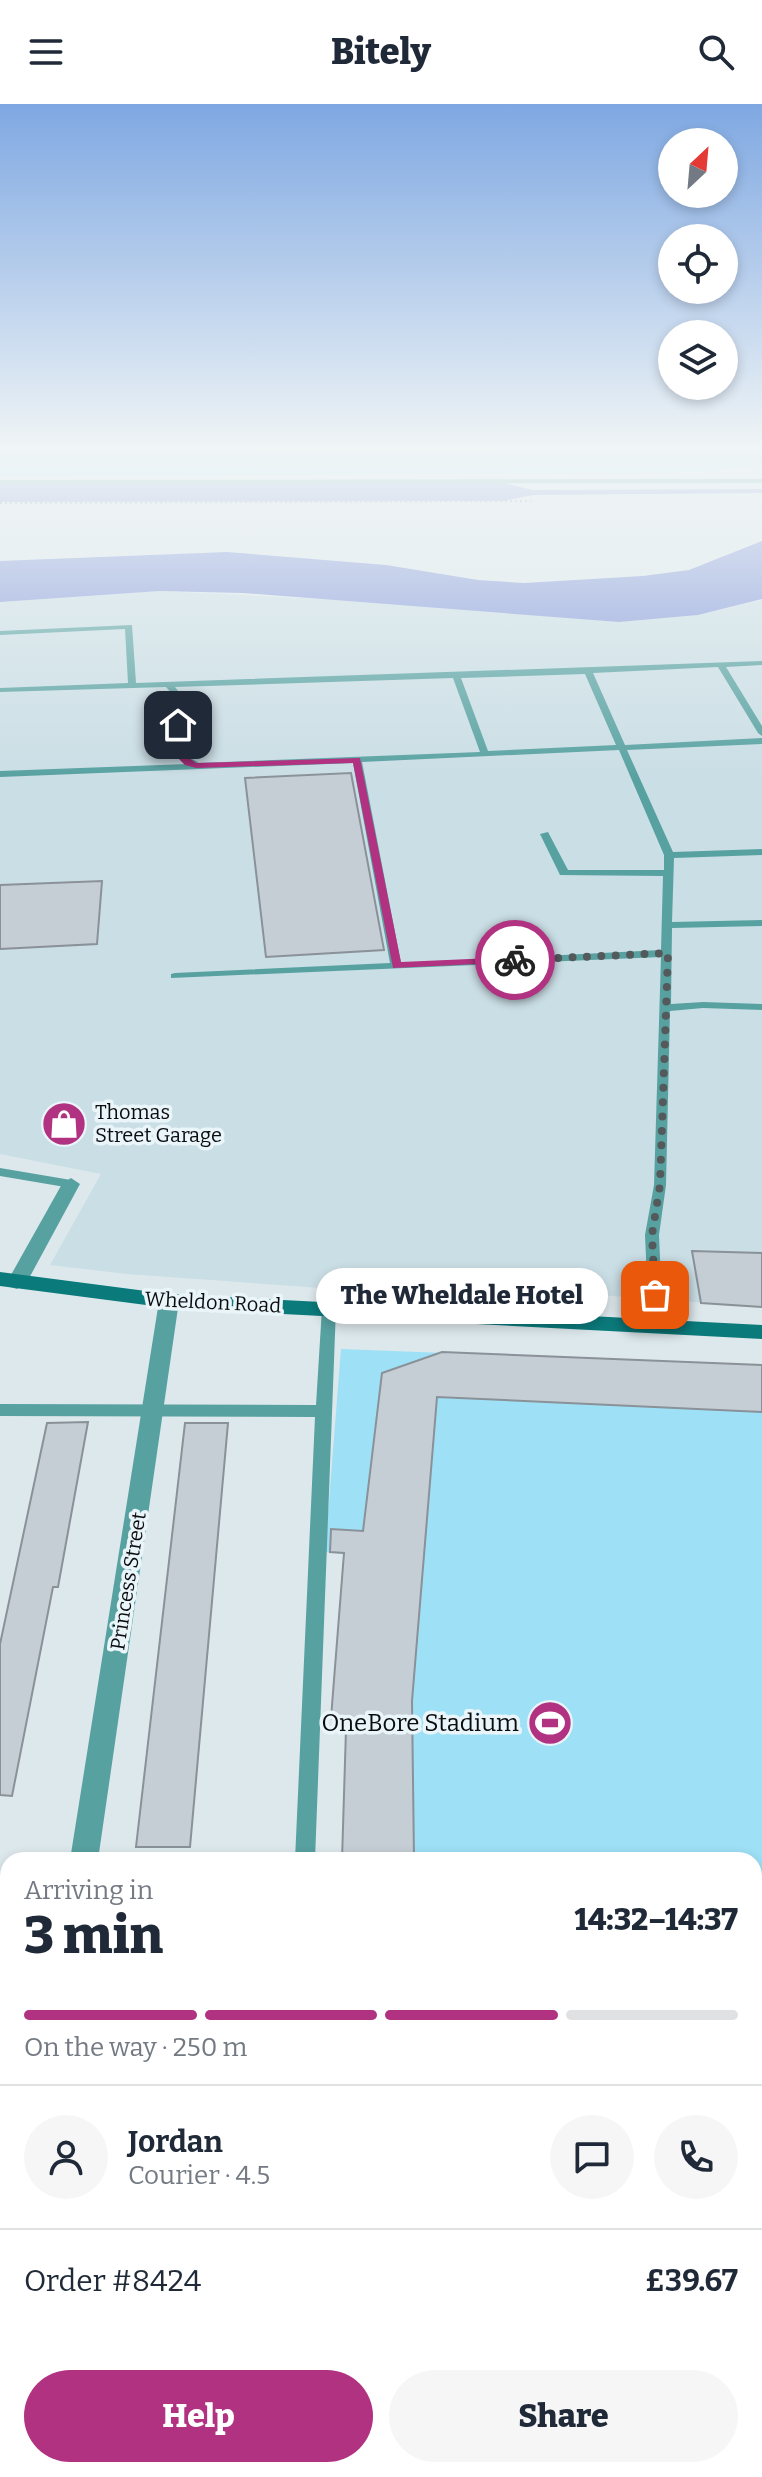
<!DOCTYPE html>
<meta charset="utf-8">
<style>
body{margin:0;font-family:Bitter,serif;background:#f6f6f7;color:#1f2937;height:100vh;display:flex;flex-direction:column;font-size:30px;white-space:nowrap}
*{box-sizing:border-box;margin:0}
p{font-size:26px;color:#747a83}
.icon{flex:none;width:44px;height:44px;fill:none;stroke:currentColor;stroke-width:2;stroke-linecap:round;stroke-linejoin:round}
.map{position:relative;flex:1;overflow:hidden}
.panel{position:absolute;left:0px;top:1748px;width:762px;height:626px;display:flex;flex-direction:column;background:#fff;border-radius:24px 24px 0 0;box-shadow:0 4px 12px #0003}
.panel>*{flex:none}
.needle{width:52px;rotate:26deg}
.controls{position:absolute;left:658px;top:24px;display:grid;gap:16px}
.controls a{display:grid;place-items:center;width:80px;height:80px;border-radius:50%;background:#fff;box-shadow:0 4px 12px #0003;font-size:40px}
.pin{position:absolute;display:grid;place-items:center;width:68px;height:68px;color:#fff;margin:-34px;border-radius:16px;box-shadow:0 4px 12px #0006}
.courier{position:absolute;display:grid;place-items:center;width:80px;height:80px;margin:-40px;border:6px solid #b03281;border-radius:50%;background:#fff;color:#222;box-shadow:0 2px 10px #0007}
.bubble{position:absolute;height:56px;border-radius:28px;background:#fff;box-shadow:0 4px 12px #0003;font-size:26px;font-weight:800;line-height:56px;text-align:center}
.headline em{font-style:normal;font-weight:800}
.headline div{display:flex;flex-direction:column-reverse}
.headline{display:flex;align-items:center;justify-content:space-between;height:136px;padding:0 24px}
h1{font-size:52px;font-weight:800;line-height:60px}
.bar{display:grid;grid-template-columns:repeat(4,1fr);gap:12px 8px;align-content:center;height:96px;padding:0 24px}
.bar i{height:10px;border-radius:6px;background:#e0e1e3}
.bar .selected{background:#b03281}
.bar p{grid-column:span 4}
.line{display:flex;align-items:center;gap:20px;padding:0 24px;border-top:2px solid #e0e1e3}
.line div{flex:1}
.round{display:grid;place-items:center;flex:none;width:84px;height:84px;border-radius:42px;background:#f6f6f7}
.primary-button{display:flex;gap:16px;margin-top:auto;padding:16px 24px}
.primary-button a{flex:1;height:92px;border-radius:48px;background:#b03281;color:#fff;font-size:32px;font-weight:800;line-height:92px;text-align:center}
.primary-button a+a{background:#f6f6f7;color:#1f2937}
header{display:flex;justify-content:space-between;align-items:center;height:104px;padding:0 24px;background:#fff;font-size:36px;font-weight:800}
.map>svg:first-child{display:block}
</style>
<header><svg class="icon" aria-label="menu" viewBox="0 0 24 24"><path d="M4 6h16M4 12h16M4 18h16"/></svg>Bitely<svg class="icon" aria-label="search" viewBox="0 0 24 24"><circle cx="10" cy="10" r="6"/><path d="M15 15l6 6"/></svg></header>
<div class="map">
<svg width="762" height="2373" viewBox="0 0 762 2373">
<rect width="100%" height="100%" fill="#dde8ec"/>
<!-- built -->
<polygon fill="#cadee5" points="160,487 398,499 619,518 698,511 762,496 762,1203 585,1190 334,1185 127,1170 50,1161 101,1070 0,1050 0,498"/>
<!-- green -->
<g fill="#9ee0f6">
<polygon points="0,344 762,344 762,361 702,368 0,372"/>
<polygon points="341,1245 762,1261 762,1989 754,1989 754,1756 342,1756 346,1625 344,1450 325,1448"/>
</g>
<!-- water -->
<g fill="#8397d9">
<polygon points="500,378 533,386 762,385 762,389 533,391 503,397 0,398 0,380"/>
<polygon points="762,437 762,495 698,511 619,518 243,489 160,487 0,498 0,457 227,448 386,461 478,476 524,479 643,472 689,466"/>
</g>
<!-- building -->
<g fill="#c6ced5" stroke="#8a9198" stroke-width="2">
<polygon points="351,669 384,846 266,853 245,674"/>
<polygon points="102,777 97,840 0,845 0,781"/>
<polygon points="692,1147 762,1149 762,1203 701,1199"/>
<polygon points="442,1248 762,1261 762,1308 437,1293 412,1597 414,1756 342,1756 346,1625 331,1614 344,1449 330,1448 331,1425 363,1427 382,1269"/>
<polygon points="88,1318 58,1483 53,1483 12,1692 0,1691 0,1540 47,1319"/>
<polygon points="185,1319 228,1319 190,1743 136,1743"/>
</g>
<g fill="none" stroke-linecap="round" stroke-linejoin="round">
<!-- path -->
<polyline stroke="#99a2a5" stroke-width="2" stroke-dasharray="2 3" stroke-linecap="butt" points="0,399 531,397"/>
<!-- lane -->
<g fill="#58a1a1" fill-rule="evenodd">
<polygon points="762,375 762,379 0,380 0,376"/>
<path d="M 132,521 L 136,579 L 762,557 L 762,561 L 726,563 L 762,622 L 762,632 L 758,629 L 718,563 L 593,569 L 625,641 L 762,634 L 762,640 L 627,646 L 673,748 L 762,745 L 762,751 L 674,754 L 672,818 L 762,816 L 762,822 L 672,824 L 671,900 L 703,898 L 762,900 L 762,906 L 703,904 L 670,907 L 666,1081 L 659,1131 L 663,1221 L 661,1225 L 656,1226 L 649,1221 L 645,1131 L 654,1081 L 661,853 L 171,874 L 171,870 L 175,869 L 390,859 L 353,659 L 0,673 L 0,667 L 188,660 L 174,650 L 174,592 L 166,583 L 0,588 L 0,584 L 128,579 L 125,525 L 0,531 L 0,527 ZM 585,570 L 616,641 L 488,647 L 461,574 ZM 453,574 L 480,648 L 199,659 L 182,649 L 182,592 L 175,583 ZM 619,646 L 664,751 L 664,766 L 568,766 L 548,728 L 540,730 L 560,771 L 663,772 L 661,846 L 401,859 L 362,658 Z"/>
<polygon points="0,1064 71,1076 77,1080 71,1084 0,1072"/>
<polygon points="329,1199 336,1204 315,1756 295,1756 315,1313 0,1312 0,1300 316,1301 322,1204"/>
<rect x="754" y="2040" width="8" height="22"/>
<rect x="754" y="2240" width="8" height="24"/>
<rect x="267" y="2366" width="26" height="7"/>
</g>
<!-- street -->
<g fill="#58a1a1" fill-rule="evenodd">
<polygon points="71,1074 80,1080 27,1178 17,1185 10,1183 7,1178 62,1080"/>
<polygon points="169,1190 179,1197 98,1756 70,1756 159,1197"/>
<polygon points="8,2218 8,2280 3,2282 0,2281 0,2221"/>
</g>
<!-- secondary -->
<polygon fill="#0b7a7b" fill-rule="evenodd" points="0,1168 169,1190 762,1221 762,1235 169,1204 0,1182"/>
</g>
<!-- sky -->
<linearGradient id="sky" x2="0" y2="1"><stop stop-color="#7fa8e2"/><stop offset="0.51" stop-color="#f0f5f6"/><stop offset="1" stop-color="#f0f5f6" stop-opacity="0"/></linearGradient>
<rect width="762" height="676" fill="url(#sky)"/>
<!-- route -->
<polygon fill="#b03281" points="178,619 182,621 182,649 196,659 360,654 401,858 515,853 520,856 518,858 393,864 353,659 196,664 185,661 174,650 174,621"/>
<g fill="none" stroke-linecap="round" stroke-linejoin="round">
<!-- done -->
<polyline stroke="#545a5c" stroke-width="8" stroke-dasharray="0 14.4" points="515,856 668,849 660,1081 652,1131 655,1191"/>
</g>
<!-- icons -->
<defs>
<g id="shop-disc" transform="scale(2.3)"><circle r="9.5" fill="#b03281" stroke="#eaf5fa"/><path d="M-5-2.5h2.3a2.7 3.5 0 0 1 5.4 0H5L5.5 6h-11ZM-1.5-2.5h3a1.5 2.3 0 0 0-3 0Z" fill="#fff"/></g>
<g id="stadium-disc" transform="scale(2.3)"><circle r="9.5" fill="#b03281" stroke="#eaf5fa"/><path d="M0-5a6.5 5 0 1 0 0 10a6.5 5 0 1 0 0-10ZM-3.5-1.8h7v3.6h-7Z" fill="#fff"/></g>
</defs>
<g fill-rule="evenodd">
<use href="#shop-disc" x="64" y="1020"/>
<use href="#stadium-disc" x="550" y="1619"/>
</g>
<g text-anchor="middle" stroke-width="7" stroke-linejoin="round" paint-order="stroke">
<!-- poi labels -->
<g font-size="20" fill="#0a0d0f" stroke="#eaf5fa" text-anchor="start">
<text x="95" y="1015">Thomas<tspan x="95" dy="23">Street Garage</tspan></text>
</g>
<!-- street labels -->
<g font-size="20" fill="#0a0d0f" stroke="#eaf5fa">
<text transform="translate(213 1198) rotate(3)" y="7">Wheldon Road</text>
<text transform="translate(128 1477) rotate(-81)" y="7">Princess Street</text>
</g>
<!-- near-poi labels -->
<g font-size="24" fill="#0a0d0f" stroke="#eaf5fa" text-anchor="end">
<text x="519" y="1627">OneBore Stadium</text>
</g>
</g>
</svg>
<div class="controls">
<a><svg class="needle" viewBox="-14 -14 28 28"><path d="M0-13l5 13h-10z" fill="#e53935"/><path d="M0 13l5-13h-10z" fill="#747a83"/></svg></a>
<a><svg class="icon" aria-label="locate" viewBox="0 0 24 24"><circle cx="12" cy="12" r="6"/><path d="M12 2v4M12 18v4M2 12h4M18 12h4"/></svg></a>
<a><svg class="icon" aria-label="layers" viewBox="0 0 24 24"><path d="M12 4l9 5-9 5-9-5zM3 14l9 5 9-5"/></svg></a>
</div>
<div class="pin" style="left:655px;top:1191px;background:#ea580c"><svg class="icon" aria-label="bag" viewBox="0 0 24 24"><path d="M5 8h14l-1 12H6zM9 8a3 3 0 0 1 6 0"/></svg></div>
<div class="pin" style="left:178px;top:621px;background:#1f2937"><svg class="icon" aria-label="home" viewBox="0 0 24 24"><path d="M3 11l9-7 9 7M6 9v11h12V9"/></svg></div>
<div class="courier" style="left:515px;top:856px"><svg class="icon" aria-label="bike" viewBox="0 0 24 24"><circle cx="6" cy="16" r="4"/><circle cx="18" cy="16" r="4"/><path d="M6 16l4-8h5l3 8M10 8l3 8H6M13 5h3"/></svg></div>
<div class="bubble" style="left:316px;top:1164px;width:292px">The Wheldale Hotel</div>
<section class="panel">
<div class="headline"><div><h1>3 min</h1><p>Arriving in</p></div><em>14:32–14:37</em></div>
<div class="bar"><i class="selected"></i><i class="selected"></i><i class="selected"></i><i></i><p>On the way · 250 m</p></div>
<div class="line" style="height:144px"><a class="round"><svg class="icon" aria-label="person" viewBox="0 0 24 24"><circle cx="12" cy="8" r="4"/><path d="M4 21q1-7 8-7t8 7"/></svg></a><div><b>Jordan</b><p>Courier · 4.5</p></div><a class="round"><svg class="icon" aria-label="chat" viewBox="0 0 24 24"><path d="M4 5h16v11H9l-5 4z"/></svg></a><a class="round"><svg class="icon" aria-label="phone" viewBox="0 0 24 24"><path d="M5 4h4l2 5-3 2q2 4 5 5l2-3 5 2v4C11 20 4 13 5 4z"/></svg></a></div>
<div class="line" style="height:104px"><div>Order #8424</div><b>£39.67</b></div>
<div class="primary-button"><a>Help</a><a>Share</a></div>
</section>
</div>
